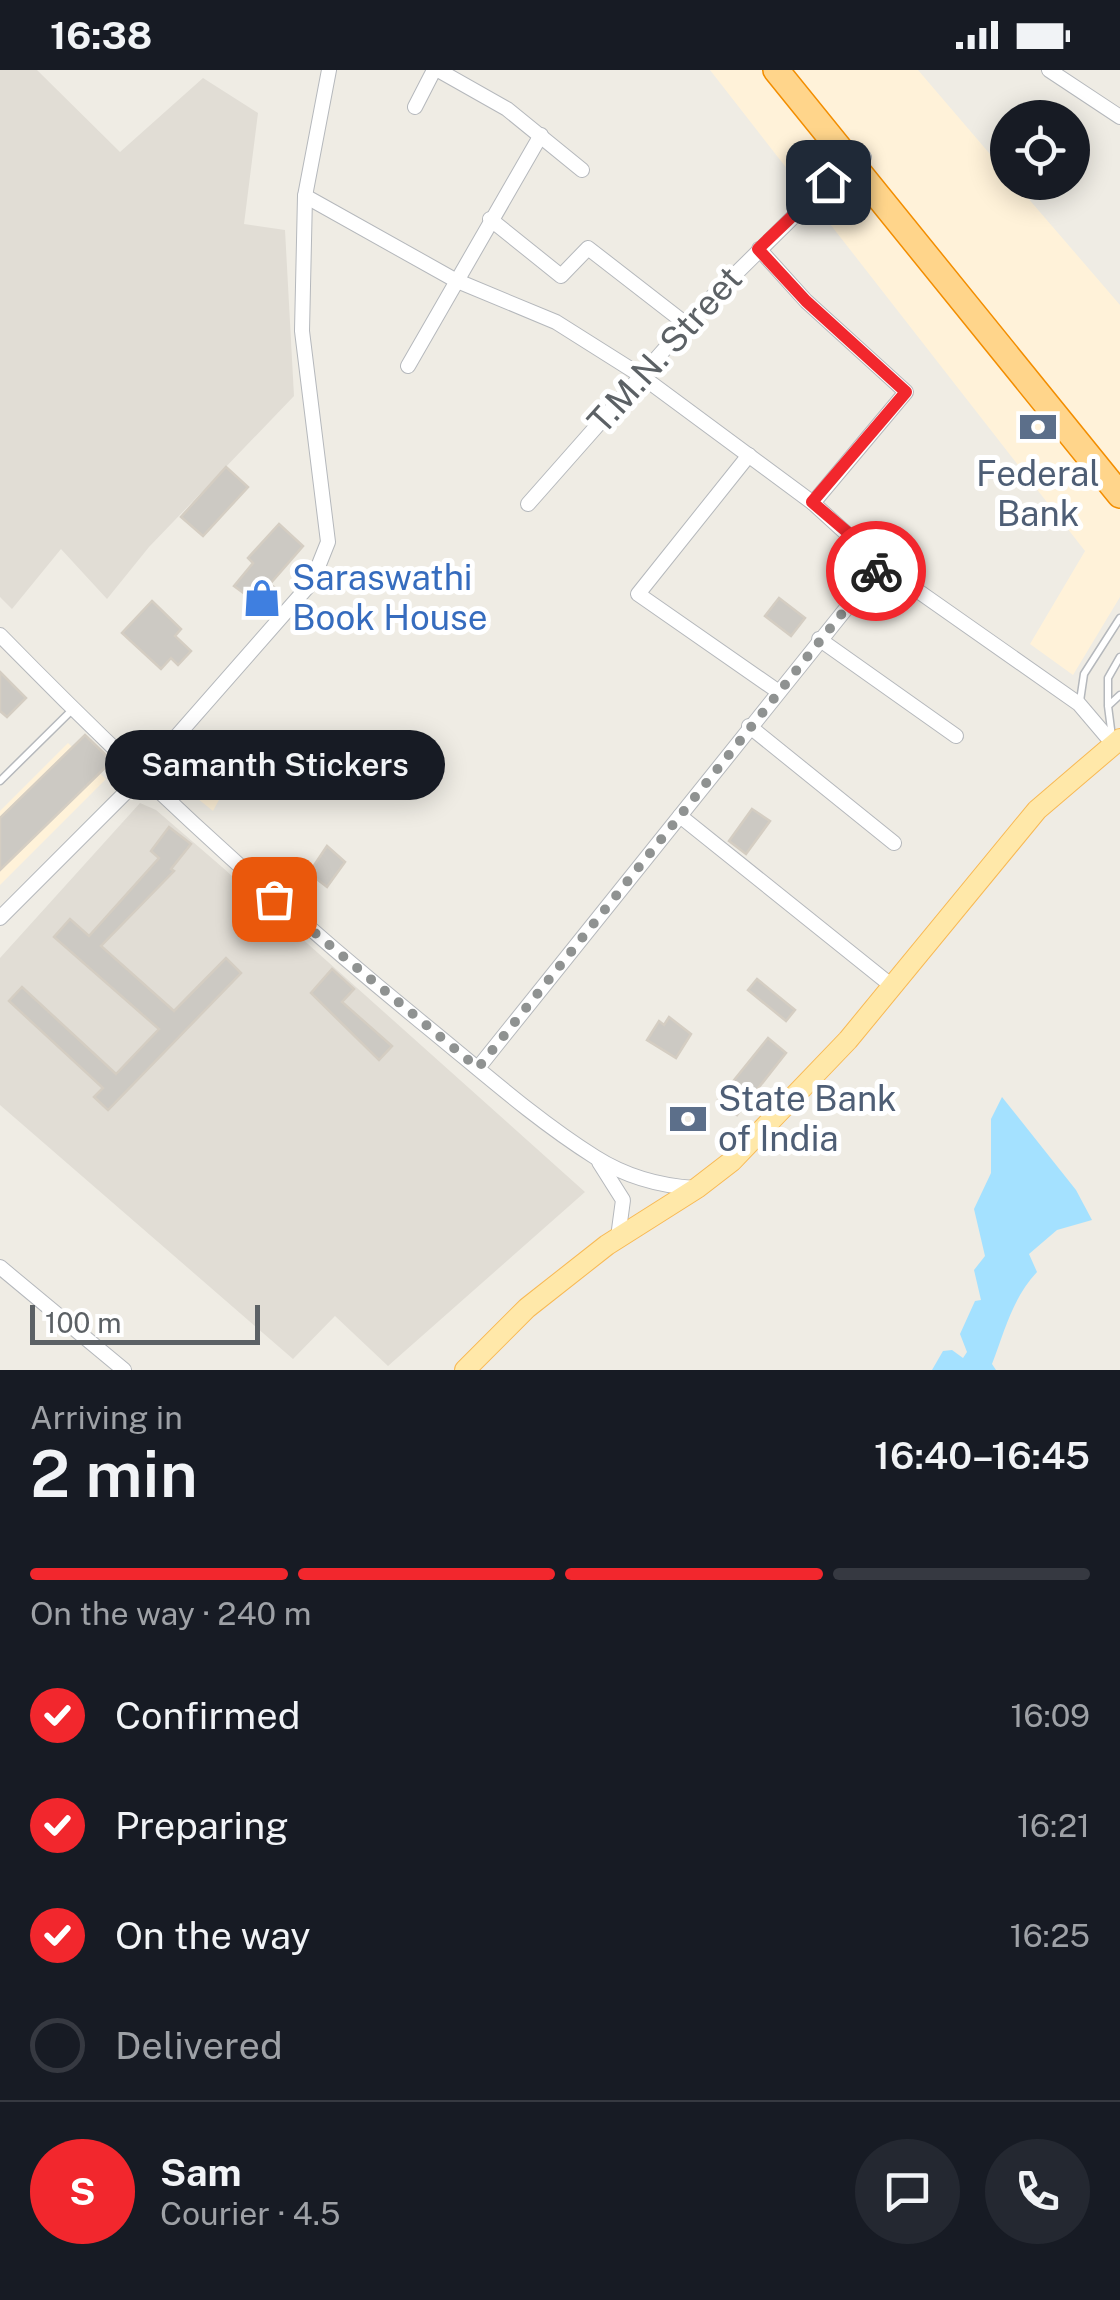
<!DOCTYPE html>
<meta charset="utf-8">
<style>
body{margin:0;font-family:"Public Sans",sans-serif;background:#242831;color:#f1f3f6;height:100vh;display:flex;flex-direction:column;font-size:38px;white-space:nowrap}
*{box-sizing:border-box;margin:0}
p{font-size:32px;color:#9ea1a6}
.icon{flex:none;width:55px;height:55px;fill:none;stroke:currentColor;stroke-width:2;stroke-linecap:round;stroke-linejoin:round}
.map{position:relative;height:1300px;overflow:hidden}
.details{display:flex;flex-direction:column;background:#171b24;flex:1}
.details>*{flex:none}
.controls{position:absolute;left:990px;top:30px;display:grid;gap:20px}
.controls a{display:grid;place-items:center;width:100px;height:100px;border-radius:50%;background:#171b24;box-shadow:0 5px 25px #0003;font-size:50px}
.scale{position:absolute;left:30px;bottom:25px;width:230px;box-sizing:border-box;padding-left:10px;border:5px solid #5c6165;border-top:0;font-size:28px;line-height:35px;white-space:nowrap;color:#5c6165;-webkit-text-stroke:8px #fff;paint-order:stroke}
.pin{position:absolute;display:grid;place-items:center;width:85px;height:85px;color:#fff;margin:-42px;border-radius:20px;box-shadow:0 5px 15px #0006}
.courier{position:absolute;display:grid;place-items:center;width:100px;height:100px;margin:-50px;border:8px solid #f2272d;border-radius:50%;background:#fff;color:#222;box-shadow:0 2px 12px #0007}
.bubble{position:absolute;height:70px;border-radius:35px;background:#171b24;box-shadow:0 5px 25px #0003;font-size:32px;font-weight:600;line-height:70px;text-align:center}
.headline em{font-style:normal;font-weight:600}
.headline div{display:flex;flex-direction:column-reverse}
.headline{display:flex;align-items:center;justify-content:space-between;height:170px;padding:0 30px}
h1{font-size:65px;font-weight:600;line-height:75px}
.bar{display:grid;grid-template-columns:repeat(4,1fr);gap:15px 10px;align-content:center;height:120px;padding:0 30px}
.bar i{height:12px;border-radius:8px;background:#363941}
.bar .selected{background:#f2272d}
.bar p{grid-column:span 4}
.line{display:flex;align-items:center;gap:25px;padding:0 30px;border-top:2px solid #363941}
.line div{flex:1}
.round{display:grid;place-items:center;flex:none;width:105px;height:105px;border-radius:52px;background:#242831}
ol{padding:0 30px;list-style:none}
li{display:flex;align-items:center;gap:30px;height:110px}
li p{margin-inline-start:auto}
li .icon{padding:10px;border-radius:50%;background:#f2272d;color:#fff;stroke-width:4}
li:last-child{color:#9ea1a6}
li i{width:55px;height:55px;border:5px solid #363941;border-radius:50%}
.status{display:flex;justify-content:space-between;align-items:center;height:70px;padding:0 50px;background:#171b24;direction:ltr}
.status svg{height:28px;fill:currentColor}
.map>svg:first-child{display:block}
</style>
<div class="status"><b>16:38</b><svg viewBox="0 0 49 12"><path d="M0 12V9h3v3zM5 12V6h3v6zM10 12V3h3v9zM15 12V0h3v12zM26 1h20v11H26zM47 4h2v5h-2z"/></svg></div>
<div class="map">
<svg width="1120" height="1300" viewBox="0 0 1120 1300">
<rect width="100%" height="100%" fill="#efece4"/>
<!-- commercial -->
<g fill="#fff2d9">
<polygon points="710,0 918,0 1007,104 1008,112 1015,113 1120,235 1120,527 1073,605 1030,574 1085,481"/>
<polygon points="208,670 239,693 213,741 173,709"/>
<polygon points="68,673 106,709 0,815 0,741"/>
</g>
<!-- education -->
<g fill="#e1ddd5">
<polygon points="0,0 37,0 120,82 203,8 258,43 244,154 285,160 294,326 149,477 107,529 61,479 12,539 0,527"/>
<polygon points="140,733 156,740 222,797 585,1122 388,1296 335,1246 293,1289 0,1035 0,888"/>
</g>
<!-- water -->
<path fill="#a4e1ff" d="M 1002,1027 L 1076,1120 L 1092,1150 L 1057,1160 L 1029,1184 L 1037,1202 C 1012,1229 1005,1260 992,1294 L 996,1300 L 932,1300 L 943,1281 L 952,1280 L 963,1288 L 967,1282 L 960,1264 L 975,1231 L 981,1230 L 974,1200 L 985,1186 L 974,1139 L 991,1103 L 991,1049 Z"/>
<!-- building -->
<g fill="#ccc9c3" stroke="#d4cdc2" stroke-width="2.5">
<polygon points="226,397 248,417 203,466 181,447"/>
<polygon points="279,454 303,476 270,514 275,518 261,536 234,516 253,493 248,488"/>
<polygon points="779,528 805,548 791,566 765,546"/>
<polygon points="152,531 181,559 175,566 191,581 178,595 171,588 161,599 122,563"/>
<polygon points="0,602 26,628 7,647 0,641"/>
<polygon points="85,665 112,691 0,800 0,748"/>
<polygon points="219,680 234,693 210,720 185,698 198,683 208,693"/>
<polygon points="752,739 770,751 746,784 729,771"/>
<polygon points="169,757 191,774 171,799 174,801 101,876 174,941 226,888 241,903 108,1040 94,1027 103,1018 9,931 22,917 116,1004 159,959 54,867 70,849 89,866 159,788 151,781"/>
<polygon points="327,776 345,792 327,817 309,803"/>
<polygon points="332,899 354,919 342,932 392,976 379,990 311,923"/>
<polygon points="757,909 795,940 786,951 748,920"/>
<polygon points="669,947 691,964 676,988 647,970 659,951 664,955"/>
<polygon points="768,968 786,983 737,1045 718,1030"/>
</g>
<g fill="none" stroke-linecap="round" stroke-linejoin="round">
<!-- lane casing -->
<g stroke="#b5b8bc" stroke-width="9">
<g id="lane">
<polyline points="1080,631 1084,604 1120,548"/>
<polyline points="1108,634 1108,608 1120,587"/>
<polyline points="1112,667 1108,636 1120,625"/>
<polyline points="0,711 72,640"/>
</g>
</g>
<!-- street casing -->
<g stroke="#b5b8bc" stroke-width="16">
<g id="street">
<polyline points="438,0 507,39 582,100"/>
<polyline points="1049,0 1120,47"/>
<polyline points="415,37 434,0"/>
<polyline points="305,126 455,210 556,252 640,305 813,433"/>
<polyline points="490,149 561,206 588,178 686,254"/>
<polyline points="759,179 806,231 906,322 813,433 881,495"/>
<polyline points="408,296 541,65"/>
<polyline points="749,385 638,524 776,620"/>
<polyline points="528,434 701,238 851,90 864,87"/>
<path d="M 0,565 C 134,702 272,830 420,951 C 477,997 533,1048 595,1087 C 625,1106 660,1116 695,1118"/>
<polyline points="819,569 956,666"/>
<polyline points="749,656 894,773"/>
<polyline points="680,746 892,916"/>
<polyline points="0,848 140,708 312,512 328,472 302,261 305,126 329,0"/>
<polyline points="478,998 881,495 1079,634 1113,674"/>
<polyline points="599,1092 623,1130 618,1167"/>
<polyline points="0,1197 124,1300"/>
</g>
</g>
<!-- primary casing -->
<g stroke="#f8b954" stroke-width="22">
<polyline id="primary" points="465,1300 527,1238 607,1175 697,1118 732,1091 848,970 1037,740 1120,669"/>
</g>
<!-- highway casing -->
<g stroke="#f38e00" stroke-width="28">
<polyline id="highway" points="776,0 1120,425"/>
</g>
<!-- lane -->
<use href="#lane" stroke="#fff" stroke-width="6"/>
<!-- street -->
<use href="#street" stroke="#fff" stroke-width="14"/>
<!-- primary -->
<use href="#primary" stroke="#ffe8a9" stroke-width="20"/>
<!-- highway -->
<use href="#highway" stroke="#ffd58b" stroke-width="25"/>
</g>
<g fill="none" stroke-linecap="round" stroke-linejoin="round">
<!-- done -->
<polyline stroke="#8f9291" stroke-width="10" stroke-dasharray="0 18" points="274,829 478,998 876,501"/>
<!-- route -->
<polyline stroke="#f2272d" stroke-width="12" points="828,112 758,179 806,231 906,322 812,432 880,490 876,501"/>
</g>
<!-- icons -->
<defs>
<g id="bank-bare" transform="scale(3)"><path d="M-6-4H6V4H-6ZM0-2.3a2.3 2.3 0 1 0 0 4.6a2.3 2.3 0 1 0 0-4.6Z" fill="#5c6f8a" stroke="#fff" stroke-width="2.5" paint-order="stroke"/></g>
<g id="shop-bare" transform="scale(3)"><path d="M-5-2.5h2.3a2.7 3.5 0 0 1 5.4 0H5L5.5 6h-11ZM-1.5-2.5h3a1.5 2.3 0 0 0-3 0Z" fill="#3f7fe0" stroke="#fff" stroke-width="2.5" paint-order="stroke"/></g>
</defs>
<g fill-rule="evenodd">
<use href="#bank-bare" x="1038" y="357"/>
<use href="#shop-bare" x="262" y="528"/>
<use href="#bank-bare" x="688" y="1049"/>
</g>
<g text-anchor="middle" stroke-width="10" stroke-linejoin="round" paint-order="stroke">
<!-- street labels -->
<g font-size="35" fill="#5c6165" stroke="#fff">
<text transform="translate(665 280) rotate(-48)" y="12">T.M.N. Street</text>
</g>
<!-- service labels -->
<g font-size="35" fill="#4e5e75" stroke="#fff">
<text x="1038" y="416">Federal<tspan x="1038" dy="40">Bank</tspan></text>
<text x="718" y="1041" text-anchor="start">State Bank<tspan x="718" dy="40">of India</tspan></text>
</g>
<!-- shop labels -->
<g font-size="35" fill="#366cbe" stroke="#fff" text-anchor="start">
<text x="292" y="520">Saraswathi<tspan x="292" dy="40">Book House</tspan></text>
</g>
</g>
</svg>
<div class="controls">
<a><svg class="icon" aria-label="locate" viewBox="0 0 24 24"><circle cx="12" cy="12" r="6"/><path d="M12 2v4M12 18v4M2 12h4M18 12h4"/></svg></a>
</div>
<div class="scale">100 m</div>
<div class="pin" style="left:274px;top:829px;background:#ea580c"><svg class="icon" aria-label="bag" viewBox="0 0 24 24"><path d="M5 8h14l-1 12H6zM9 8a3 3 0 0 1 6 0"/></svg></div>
<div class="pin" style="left:828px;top:112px;background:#1f2937"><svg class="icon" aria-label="home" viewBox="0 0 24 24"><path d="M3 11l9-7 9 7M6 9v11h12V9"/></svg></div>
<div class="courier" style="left:876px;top:501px"><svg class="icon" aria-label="bike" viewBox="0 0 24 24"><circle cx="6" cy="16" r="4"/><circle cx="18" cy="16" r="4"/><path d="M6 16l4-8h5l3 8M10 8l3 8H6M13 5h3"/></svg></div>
<div class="bubble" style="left:105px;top:660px;width:340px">Samanth Stickers</div>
</div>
<section class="details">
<div class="headline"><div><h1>2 min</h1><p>Arriving in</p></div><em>16:40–16:45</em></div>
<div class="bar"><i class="selected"></i><i class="selected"></i><i class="selected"></i><i></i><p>On the way · 240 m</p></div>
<ol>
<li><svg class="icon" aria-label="check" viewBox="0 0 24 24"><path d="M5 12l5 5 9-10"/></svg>Confirmed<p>16:09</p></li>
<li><svg class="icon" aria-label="check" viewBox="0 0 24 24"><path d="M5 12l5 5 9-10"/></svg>Preparing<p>16:21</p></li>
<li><svg class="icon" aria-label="check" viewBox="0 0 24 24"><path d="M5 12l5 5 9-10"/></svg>On the way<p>16:25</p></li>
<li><i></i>Delivered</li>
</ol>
<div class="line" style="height:180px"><b class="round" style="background:#f2272d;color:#fff">S</b><div><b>Sam</b><p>Courier · 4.5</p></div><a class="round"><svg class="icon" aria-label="chat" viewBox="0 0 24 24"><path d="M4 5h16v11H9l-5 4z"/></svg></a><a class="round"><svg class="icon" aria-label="phone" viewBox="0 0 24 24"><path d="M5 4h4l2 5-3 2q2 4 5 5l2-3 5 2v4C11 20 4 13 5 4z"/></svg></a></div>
</section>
